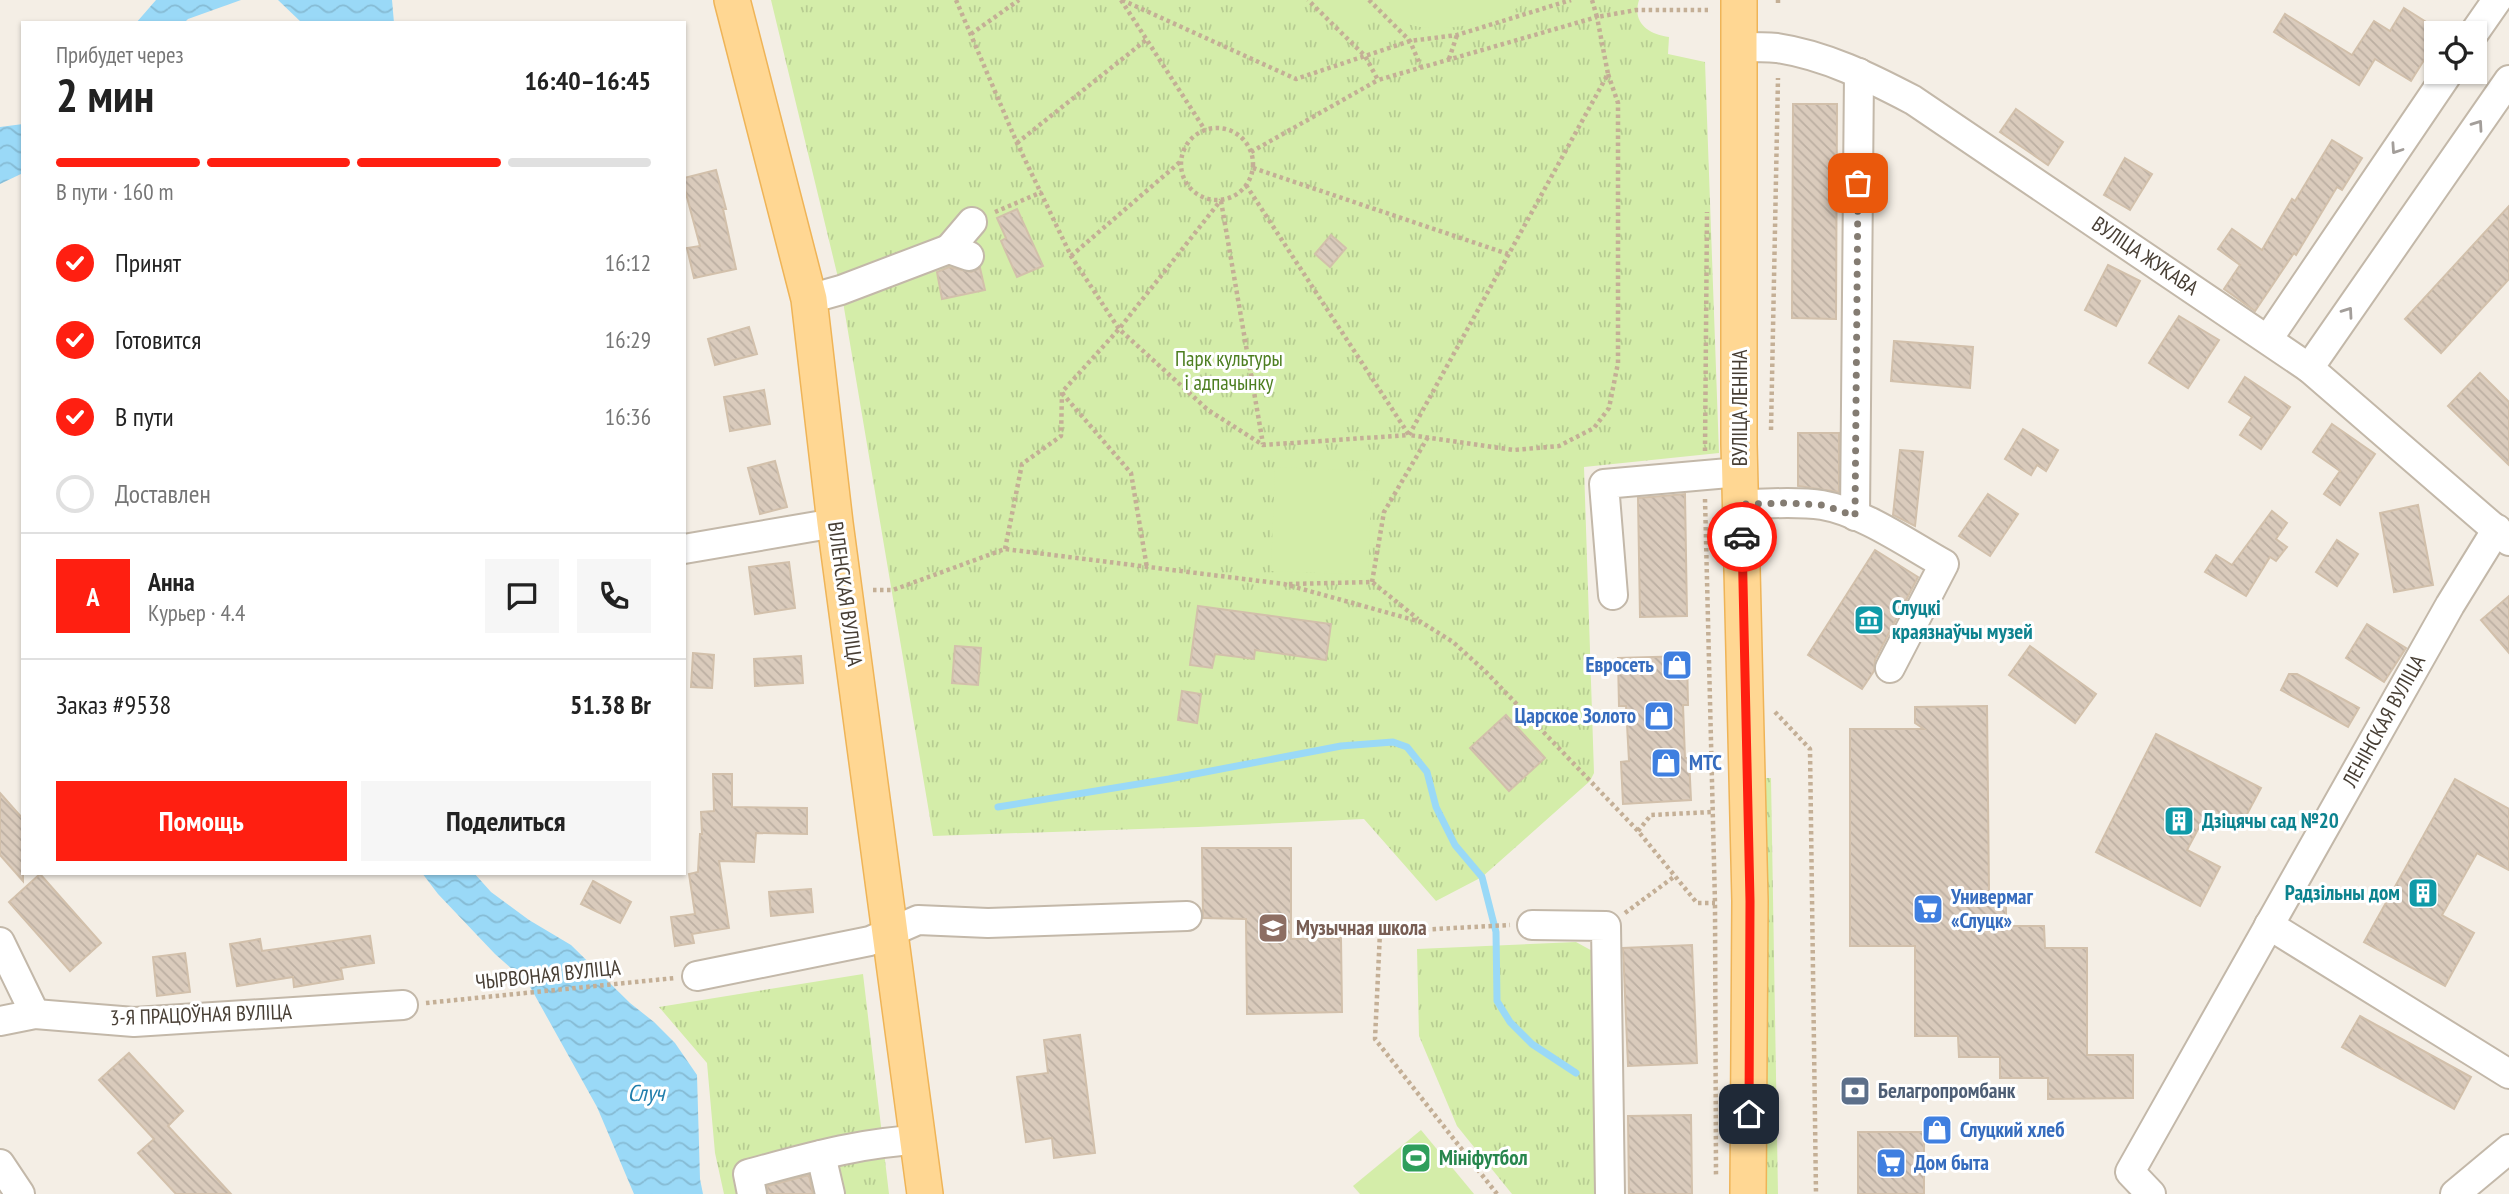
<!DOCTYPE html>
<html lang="ru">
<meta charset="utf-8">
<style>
body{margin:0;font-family:"PT Sans Narrow",sans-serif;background:#f6f6f6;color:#222;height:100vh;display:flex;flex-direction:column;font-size:26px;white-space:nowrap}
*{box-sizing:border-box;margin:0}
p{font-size:23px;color:#767676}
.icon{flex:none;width:38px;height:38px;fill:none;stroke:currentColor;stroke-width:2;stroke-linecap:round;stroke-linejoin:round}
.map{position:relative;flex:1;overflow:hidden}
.panel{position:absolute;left:21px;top:21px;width:665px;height:854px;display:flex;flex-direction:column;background:#fff;border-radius:0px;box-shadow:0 2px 5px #0004}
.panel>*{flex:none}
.controls{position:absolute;left:2424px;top:21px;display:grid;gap:14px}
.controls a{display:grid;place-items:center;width:63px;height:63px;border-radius:0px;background:#fff;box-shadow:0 2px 5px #0004;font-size:35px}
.pin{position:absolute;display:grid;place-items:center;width:60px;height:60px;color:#fff;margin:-30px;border-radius:14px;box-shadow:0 4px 10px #0006}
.courier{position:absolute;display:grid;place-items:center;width:70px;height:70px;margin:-35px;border:5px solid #ff1f11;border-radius:50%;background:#fff;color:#222;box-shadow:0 2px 9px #0007}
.overview em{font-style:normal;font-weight:700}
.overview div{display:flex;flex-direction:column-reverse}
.overview{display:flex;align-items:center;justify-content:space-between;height:119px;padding:0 35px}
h1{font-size:46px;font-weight:700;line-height:52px}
.bar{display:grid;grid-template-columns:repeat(4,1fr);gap:10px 7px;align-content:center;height:84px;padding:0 35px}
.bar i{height:9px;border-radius:5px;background:#e0e0e0}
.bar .on{background:#ff1f11}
.bar p{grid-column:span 4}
.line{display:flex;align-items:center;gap:18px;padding:0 35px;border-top:2px solid #e0e0e0}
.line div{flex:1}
.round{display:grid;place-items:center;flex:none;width:74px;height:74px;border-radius:0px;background:#f6f6f6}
ol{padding:0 35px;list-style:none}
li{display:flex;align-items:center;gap:21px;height:77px}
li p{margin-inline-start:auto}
li .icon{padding:7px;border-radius:50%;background:#ff1f11;color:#fff;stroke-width:4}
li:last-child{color:#767676}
li i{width:38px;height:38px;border:4px solid #e0e0e0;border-radius:50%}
.cta{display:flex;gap:14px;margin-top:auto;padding:14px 35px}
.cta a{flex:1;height:80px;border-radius:0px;background:#ff1f11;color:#fff;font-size:28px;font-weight:700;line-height:80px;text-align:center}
.cta a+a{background:#f6f6f6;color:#222}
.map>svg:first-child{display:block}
</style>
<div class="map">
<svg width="2509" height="1194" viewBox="0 0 2509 1194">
<defs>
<pattern id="grass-tufts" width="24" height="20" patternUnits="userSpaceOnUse" patternTransform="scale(1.75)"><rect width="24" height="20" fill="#d4eda9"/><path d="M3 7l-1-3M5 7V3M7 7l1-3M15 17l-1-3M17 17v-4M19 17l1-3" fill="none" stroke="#b7cc92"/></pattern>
<pattern id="water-waves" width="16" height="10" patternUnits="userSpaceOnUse" patternTransform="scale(1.75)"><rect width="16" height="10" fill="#9ad9f7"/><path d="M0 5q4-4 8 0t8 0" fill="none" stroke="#86bbd4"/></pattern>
<pattern id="building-back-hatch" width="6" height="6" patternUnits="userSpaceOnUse" patternTransform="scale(1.75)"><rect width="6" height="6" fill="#dacbbc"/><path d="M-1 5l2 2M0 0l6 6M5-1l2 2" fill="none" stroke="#bcafa2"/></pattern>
</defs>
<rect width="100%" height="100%" fill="#f4eee5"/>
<!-- grass -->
<g fill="url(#grass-tufts)">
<path d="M 771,0 L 1639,0 C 1632,23 1648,34 1669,37 L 1668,54 L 1705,62 L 1719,453 L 1584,467 L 1594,773 L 1590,781 L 1482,877 L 1436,901 L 1364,819 L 1198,827 L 933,836 L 841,290 Z"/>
<polygon points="1762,778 1771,778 1778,1194 1766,1194"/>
<polygon points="1576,942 1596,953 1597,1194 1512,1194 1457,1126 1419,1036 1417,949"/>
<polygon points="863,974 889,1194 724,1194 715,1153 707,1063 659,1007"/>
</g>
<!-- pitch -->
<g fill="#d4eda9">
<path d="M 1318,0 L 1530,0 C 1501,21 1451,33 1415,26 C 1400,22 1389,19 1373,18 L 1354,36 Z"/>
<polygon points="1275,467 1372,471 1368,575 1271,571"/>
<polygon points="1421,1130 1474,1194 1360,1194 1353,1186"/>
</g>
<!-- water -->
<g fill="url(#water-waves)">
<polygon points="156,0 241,0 188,19 184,23 136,23"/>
<polygon points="278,0 392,0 394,23 302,23"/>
<polygon points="23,124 23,173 0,184 0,127"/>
<polygon points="422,873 474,873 491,892 529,920 571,945 630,1003 654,1022 675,1043 697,1075 700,1179 703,1194 634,1194 597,1107 528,983 495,954 438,894"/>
</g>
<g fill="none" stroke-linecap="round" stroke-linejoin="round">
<!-- stream -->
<polyline stroke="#9ad9f7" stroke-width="7" points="998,807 1169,779 1341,746 1393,742 1407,747 1427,772 1436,807 1455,845 1482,877 1496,932 1497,1001 1510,1022 1532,1044 1576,1073"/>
</g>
<!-- building -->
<g fill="url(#building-back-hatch)" stroke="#d2c0ab" stroke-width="2">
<polygon points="2404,8 2442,32 2436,33 2436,41 2411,81 2375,59 2359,85 2274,32 2285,14 2352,55 2374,21 2390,31"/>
<polygon points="1793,104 1837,104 1836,319 1792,318"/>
<polygon points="2016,109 2063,142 2048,165 2000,132"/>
<polygon points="2332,140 2362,158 2342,190 2337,187 2296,255 2294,253 2255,311 2224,289 2240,265 2218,249 2232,229 2262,250 2292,199 2295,201"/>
<polygon points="2125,158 2152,174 2130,210 2104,195"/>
<polygon points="716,170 726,209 723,209 736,269 694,278 687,248 700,246 684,186 684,178"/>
<polygon points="2509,206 2509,279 2441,353 2405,319"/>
<polygon points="1017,209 1043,266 1017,277 1001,241 1006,238 997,218"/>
<polygon points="1331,235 1346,248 1330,267 1315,254"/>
<polygon points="2108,265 2140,281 2116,326 2085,310"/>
<polygon points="949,267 971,272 980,268 985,290 942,299 937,272"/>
<polygon points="2179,316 2219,340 2188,388 2149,363"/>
<polygon points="749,327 757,354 715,365 708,339"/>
<polygon points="1894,341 1973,347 1970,388 1891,381"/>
<polygon points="2480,373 2509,402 2509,465 2448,406"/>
<polygon points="2245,377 2290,407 2261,449 2240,435 2252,417 2229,402"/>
<polygon points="764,390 770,424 730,431 724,397"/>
<polygon points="2332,424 2375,454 2340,505 2324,494 2340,471 2313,452"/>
<polygon points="2023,429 2058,450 2046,471 2037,465 2031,475 2005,459"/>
<polygon points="1798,433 1839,433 1839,492 1798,486"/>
<polygon points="1900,450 1923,452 1915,526 1893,515"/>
<polygon points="775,461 787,507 760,514 748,468"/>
<polygon points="1685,494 1687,616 1640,617 1638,498"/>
<polygon points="1988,494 2018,514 1990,556 1959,536"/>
<polygon points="2418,505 2433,585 2394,592 2380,513"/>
<polygon points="2272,511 2287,523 2276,539 2287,547 2276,561 2270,557 2246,596 2205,572 2216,555 2232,565"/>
<polygon points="2337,540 2358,554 2337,586 2316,572"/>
<polygon points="1875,550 1918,577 1875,660 1874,671 1862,689 1808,655"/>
<polygon points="789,562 795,608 755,614 749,567"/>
<polygon points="2509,596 2509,653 2481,620"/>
<polygon points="1198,606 1331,624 1326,660 1255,650 1254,659 1215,654 1212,668 1190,665"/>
<polygon points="2367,624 2406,648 2384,682 2346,658"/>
<polygon points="955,646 981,648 978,685 952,683"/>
<polygon points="2030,646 2096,694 2075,723 2009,675"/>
<polygon points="693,653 714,655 712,688 691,687"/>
<polygon points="801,656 803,683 755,686 754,659"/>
<polygon points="1687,656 1688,705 1683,705 1685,758 1689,758 1691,800 1623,804 1621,762 1629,761 1626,706 1619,706 1618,658"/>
<polygon points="2289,674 2297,674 2359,708 2348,727 2281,690"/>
<polygon points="1182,691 1201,694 1197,723 1178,720"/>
<polygon points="1987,706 1989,892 2006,892 2006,926 2044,926 2045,948 2087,948 2087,1055 2133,1055 2133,1098 2048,1099 2048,1078 2000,1078 2000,1057 1959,1057 1958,1036 1915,1036 1915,946 1850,946 1850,729 1924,729 1915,723 1915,707"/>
<polygon points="1506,715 1545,758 1509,791 1470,748"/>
<polygon points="2156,734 2261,788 2238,831 2206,814 2187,850 2220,867 2200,906 2096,852"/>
<polygon points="713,774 732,774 732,807 807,808 807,834 756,833 754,862 719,861 729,928 692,934 694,943 675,946 671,917 695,914 689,874 698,872 700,834 702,834 701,812 714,811"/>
<polygon points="2455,779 2509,809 2509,870 2477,853 2442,915 2474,933 2445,986 2364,942"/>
<polygon points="0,793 23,819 23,881 0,855"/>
<polygon points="1202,848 1291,848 1291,939 1341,938 1342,1012 1247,1014 1246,919 1203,918"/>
<polygon points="40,874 101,943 70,971 9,902"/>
<polygon points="593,881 631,902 620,923 581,904"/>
<polygon points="811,889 813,912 771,916 769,892"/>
<polygon points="370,936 374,963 341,968 343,979 294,987 293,977 237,986 230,944 260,939 262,951"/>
<polygon points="1692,945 1697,1063 1628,1066 1623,948"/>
<polygon points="185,953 190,992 157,996 153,957"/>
<polygon points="2360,1016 2471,1077 2454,1109 2342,1047"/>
<polygon points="1080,1035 1095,1153 1054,1158 1052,1138 1026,1142 1017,1077 1048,1073 1044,1040"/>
<polygon points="129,1053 183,1111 168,1126 231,1194 176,1194 138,1153 154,1139 99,1080"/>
<polygon points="1691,1115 1692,1194 1629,1194 1628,1116"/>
<rect x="1858" y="1132" width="66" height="62"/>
<polygon points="809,1175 813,1194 768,1194 767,1186"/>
</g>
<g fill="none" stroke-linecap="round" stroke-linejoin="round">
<!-- minor casing -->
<g stroke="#c3b8a9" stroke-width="32">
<g id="minor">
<polyline points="2474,33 2497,0"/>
<path d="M 1739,47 C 1752,47 1765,47 1777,48 C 1825,55 1871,78 1913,100 L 2309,368 L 2509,541"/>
<polyline points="949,249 972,222"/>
<polyline points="809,299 841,290 949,249 969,256"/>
<polyline points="2268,339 2449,72"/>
<polyline points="2309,368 2509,80"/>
<path d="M 1741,504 C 1768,504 1796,501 1822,505 C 1863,512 1908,544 1944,564 L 1890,668"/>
<polyline points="1855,516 1859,73"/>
<polyline points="684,549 835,523"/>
<polyline points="1613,595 1604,484 1740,472"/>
<polyline points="1532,925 1606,926 1610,1194"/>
<polyline points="2269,925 2509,1074"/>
<polyline points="0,942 35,1014"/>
<polyline points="697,976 870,941 918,920 988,923 1187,916"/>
<polyline points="0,1021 35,1014 134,1022 403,1005"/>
<polyline points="821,1155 830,1194"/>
<polyline points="0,1164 20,1194"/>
<path d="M 752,1194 L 748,1174 C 804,1159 861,1142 919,1140"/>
<polyline points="2151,1194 2130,1172 2450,605 2497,529"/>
<polyline points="2455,1194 2509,1149"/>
</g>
</g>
<!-- major casing -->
<g stroke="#efb457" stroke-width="38">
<g id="major">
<polyline points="732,0 809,299 835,523 925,1194"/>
<polyline points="1739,0 1739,444 1750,901 1748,1194"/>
</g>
</g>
<!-- path -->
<g stroke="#c4af96" stroke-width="4.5" stroke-dasharray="3.5 3.5" stroke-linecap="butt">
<polyline points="956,0 1017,143 1071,256 1119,329 1208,410 1263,445 1409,435 1608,74 1597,17 1378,80 1365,56 1308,0"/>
<polyline points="1121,0 1205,130"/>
<polyline points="1122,0 1296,79 1410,41 1457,35 1571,0"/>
<polyline points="1369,0 1410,41 1421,67"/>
<polyline points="1592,0 1597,17 1636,10 1708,10"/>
<polyline points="1778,0 1778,3"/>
<polyline points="971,34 1019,0"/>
<polyline points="1449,59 1457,35"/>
<circle cx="1217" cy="164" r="36"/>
<polyline points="1017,143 1146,40"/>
<polyline points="1251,152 1378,80"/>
<polyline points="1253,168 1508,254"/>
<polyline points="1246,185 1409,435 1514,450 1559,446 1594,428 1609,408 1618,363 1618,103 1608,74"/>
<polyline points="1221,201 1263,444"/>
<polyline points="995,212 1042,192"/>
<polyline points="1071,256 1180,162"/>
<polyline points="1062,393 1131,473 1147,568"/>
<polyline points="1771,430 1778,78"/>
<polyline points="1705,451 1707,212"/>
<polyline points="1705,499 1715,903 1716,1176"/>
<polyline points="1005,549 1022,464 1061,436 1062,392 1119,329 1221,200"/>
<polyline points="1372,582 1384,512 1428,437"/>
<polyline points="1289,584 1372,582 1418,619"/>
<polyline points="873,590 893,590 1005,549 1284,584 1421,622 1453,642 1486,672 1638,831 1697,903 1715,903"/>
<polyline points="1775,712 1810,749 1816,1194"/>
<polyline points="1638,831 1651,815 1712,812"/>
<polyline points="1625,913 1675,876"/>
<polyline points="426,1003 675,978"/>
<polyline points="1497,1194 1375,1039 1380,932 1510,925"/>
</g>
<!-- minor -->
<use href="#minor" stroke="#fff" stroke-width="28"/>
<!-- major -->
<use href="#major" stroke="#ffd793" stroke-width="35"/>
</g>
<!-- one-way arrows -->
<defs><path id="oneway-chevron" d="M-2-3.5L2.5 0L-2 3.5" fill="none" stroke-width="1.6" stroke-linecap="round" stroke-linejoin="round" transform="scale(1.75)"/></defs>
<g stroke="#a39e9a">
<use href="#oneway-chevron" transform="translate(2478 125) rotate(-55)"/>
<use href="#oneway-chevron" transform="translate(2396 149) rotate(124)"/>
<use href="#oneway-chevron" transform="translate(2348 312) rotate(-55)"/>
</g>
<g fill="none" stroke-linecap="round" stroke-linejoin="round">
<!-- done -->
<polyline stroke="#847c72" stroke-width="7" stroke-dasharray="0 12.6" points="1742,537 1741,504 1789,503 1823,505 1855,516 1858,183"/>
<!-- route -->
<polyline stroke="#ff1f11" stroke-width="9" points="1742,537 1750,901 1749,1114"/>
</g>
<!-- icons -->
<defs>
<g id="museum-square" transform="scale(1.575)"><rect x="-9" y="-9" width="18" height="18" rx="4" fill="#0f9aa8" stroke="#fff"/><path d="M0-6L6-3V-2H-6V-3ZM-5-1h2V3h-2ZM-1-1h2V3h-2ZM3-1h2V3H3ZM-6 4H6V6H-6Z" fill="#fff"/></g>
<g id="shop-square" transform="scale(1.575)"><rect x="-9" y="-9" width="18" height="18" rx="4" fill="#3f7fe0" stroke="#fff"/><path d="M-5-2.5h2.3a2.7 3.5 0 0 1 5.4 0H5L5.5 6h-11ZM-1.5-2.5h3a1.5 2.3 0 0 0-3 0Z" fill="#fff"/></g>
<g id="building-square" transform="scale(1.575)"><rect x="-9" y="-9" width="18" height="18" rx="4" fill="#0f9aa8" stroke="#fff"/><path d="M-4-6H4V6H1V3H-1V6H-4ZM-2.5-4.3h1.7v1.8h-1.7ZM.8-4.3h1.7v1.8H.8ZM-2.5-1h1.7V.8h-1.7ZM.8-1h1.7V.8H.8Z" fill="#fff"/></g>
<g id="supermarket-square" transform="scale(1.575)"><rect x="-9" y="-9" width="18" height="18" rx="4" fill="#3f7fe0" stroke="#fff"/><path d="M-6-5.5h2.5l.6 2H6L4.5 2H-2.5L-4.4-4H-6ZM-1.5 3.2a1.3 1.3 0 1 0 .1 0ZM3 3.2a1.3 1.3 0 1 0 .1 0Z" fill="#fff"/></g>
<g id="school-square" transform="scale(1.575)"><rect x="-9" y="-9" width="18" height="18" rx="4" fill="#8d6e63" stroke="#fff"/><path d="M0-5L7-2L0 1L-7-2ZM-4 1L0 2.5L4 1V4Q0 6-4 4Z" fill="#fff"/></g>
<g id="bank-square" transform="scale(1.575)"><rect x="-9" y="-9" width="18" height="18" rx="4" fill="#5c6f8a" stroke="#fff"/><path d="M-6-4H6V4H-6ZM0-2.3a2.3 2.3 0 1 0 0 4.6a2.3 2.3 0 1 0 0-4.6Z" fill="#fff"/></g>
<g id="stadium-square" transform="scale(1.575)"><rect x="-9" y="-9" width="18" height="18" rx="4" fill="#2e9e5b" stroke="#fff"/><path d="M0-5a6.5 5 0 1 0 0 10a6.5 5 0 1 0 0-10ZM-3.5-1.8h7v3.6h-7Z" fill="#fff"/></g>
</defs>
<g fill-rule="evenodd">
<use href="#museum-square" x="1869" y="620"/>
<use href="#shop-square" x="1677" y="665"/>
<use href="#shop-square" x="1659" y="716"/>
<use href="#shop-square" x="1666" y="763"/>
<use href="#building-square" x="2179" y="821"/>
<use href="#building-square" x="2423" y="893"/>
<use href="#supermarket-square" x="1928" y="909"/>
<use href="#school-square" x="1273" y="928"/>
<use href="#bank-square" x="1855" y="1091"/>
<use href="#shop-square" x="1937" y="1130"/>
<use href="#stadium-square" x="1416" y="1158"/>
<use href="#supermarket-square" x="1891" y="1163"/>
</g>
<g text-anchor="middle" stroke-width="6" stroke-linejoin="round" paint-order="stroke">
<!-- street labels -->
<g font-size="21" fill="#473e34" stroke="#fff">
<text transform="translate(2145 256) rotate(34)" y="7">ВУЛІЦА ЖУКАВА</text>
<text transform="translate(1740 408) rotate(-90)" y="7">ВУЛІЦА ЛЕНІНА</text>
<text transform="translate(845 594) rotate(82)" y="7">ВІЛЕНСКАЯ ВУЛІЦА</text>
<text transform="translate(2384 721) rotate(-61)" y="7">ЛЕНІНСКАЯ ВУЛІЦА</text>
<text transform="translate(548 975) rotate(-6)" y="7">ЧЫРВОНАЯ ВУЛІЦА</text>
<text transform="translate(201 1015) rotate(-2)" y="7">3-Я ПРАЦОЎНАЯ ВУЛІЦА</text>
</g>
<!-- park labels -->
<g font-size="21" fill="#4d7e21" stroke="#fff">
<text x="1229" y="366">Парк культуры<tspan x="1229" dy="24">і адпачынку</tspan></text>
</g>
<!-- culture labels -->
<g font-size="21" font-weight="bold" fill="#0d838f" stroke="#fff" text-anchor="start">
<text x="1892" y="615">Слуцкі<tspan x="1892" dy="24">краязнаўчы музей</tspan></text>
<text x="2202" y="828">Дзіцячы сад №20</text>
<text x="2400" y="900" text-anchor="end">Радзільны дом</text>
</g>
<!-- shop labels -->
<g font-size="21" font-weight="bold" fill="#366cbe" stroke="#fff" text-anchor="start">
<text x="1654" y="672" text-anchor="end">Евросеть</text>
<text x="1636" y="723" text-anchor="end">Царское Золото</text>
<text x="1689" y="770">МТС</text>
<text x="1951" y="904">Универмаг<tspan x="1951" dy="24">«Слуцк»</tspan></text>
<text x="1960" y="1137">Слуцкий хлеб</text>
<text x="1914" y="1170">Дом быта</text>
</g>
<!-- education labels -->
<g font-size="21" font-weight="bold" fill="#785e54" stroke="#fff" text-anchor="start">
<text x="1296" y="935">Музычная школа</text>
</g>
<!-- service labels -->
<g font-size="21" font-weight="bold" fill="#4e5e75" stroke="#fff" text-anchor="start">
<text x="1878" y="1098">Белагропромбанк</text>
</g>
<!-- leisure labels -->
<g font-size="21" font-weight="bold" fill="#27864d" stroke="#fff" text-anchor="start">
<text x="1439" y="1165">Мініфутбол</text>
</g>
<!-- water labels -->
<g font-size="23" font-style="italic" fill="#207eac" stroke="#fff">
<text x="646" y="1101">Случ</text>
</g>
</g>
</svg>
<div class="controls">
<a><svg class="icon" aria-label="locate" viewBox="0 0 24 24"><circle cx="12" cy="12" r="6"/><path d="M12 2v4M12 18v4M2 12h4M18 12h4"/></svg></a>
</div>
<div class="pin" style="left:1858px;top:183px;background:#ea580c"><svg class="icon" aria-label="bag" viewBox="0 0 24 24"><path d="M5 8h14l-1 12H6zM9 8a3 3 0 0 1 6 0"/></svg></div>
<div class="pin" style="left:1749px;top:1114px;background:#1f2937"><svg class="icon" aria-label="home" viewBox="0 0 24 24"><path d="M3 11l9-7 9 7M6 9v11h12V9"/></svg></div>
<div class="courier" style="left:1742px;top:537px"><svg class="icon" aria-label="car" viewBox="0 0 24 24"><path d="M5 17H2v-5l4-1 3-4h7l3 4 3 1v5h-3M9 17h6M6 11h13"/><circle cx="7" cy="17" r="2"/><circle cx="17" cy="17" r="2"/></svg></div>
<section class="panel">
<div class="overview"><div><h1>2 мин</h1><p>Прибудет через</p></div><em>16:40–16:45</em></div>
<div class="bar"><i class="on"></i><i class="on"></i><i class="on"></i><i></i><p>В пути · 160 m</p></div>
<ol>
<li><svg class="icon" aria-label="check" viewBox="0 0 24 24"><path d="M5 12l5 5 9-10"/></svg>Принят<p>16:12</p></li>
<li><svg class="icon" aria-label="check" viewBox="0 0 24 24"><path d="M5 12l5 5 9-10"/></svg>Готовится<p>16:29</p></li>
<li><svg class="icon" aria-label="check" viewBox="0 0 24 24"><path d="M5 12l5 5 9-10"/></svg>В пути<p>16:36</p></li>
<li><i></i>Доставлен</li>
</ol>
<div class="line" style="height:126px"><b class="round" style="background:#ff1f11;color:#fff">А</b><div><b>Анна</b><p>Курьер · 4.4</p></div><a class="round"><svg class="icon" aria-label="chat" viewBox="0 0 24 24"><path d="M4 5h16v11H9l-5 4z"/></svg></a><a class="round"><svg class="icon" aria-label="phone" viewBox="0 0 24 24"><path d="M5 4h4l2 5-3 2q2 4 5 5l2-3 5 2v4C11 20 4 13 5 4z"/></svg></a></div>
<div class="line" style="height:91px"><div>Заказ #9538</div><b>51.38 Br</b></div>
<div class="cta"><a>Помощь</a><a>Поделиться</a></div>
</section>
</div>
